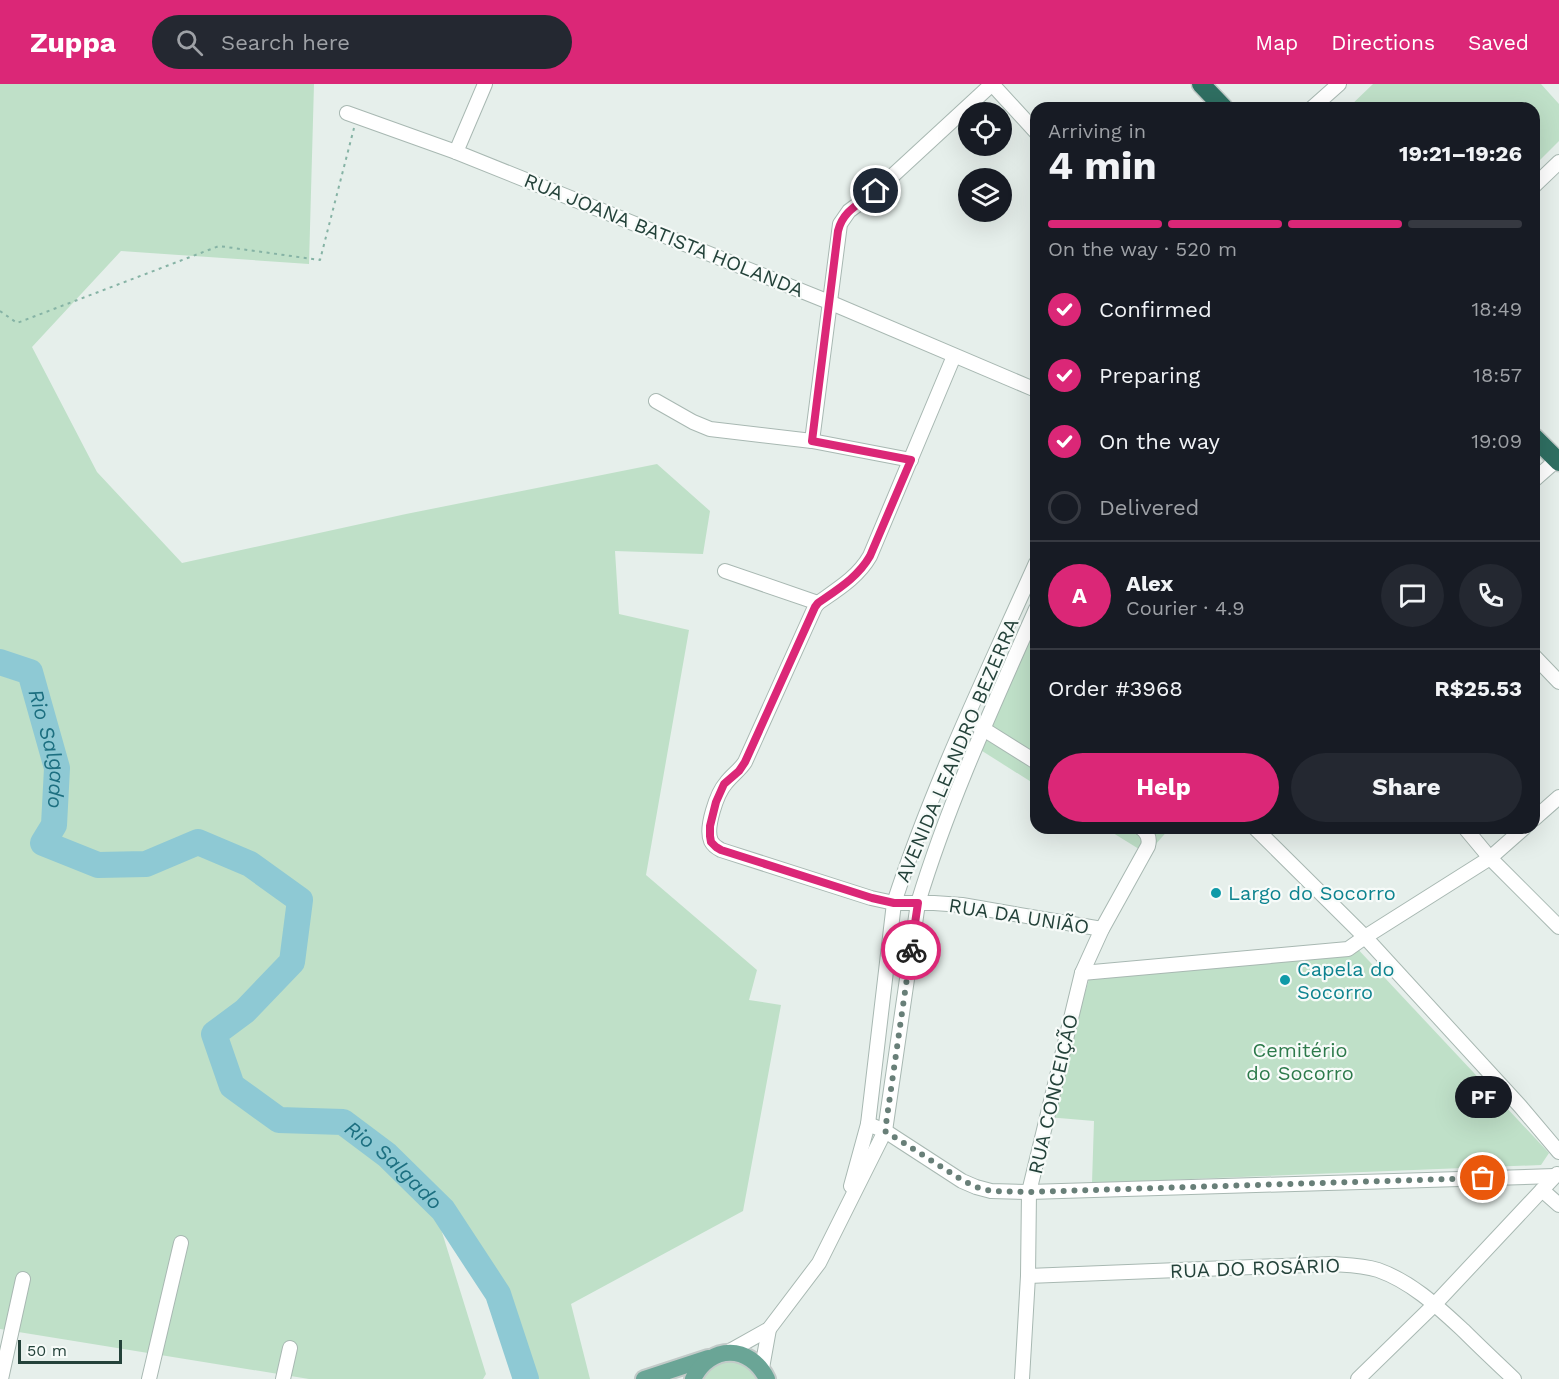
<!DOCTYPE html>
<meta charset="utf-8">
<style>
body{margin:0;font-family:"Work Sans",sans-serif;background:#242831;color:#f1f3f6;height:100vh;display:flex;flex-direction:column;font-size:22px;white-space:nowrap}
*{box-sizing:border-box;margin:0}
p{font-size:20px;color:#9ea1a6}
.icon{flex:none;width:33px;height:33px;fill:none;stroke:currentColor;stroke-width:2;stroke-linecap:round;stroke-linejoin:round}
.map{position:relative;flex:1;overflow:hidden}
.drawer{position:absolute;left:1030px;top:18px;width:510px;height:732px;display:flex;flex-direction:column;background:#171b24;border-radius:18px;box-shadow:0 6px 24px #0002}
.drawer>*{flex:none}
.buttons{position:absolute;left:958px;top:18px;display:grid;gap:12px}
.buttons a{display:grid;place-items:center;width:54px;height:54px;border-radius:50%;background:#171b24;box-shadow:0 6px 24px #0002;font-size:30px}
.scale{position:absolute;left:18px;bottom:15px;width:104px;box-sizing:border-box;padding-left:6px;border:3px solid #24423a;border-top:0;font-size:16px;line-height:21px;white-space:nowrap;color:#24423a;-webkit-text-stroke:4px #f7fbf9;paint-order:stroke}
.pin{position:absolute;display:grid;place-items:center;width:51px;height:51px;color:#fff;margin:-26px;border:3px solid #fff;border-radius:50%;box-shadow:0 2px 6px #0007}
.courier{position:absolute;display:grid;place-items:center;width:60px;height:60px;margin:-30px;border:4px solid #db2777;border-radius:50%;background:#fff;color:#222;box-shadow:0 2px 8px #0007}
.bubble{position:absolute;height:42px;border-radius:21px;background:#171b24;box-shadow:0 6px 24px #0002;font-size:20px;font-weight:700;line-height:42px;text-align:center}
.head em{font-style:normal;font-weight:700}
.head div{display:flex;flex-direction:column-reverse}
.head{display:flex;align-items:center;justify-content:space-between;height:102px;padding:0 18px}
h1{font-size:39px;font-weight:700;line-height:45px}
.bar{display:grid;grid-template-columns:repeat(4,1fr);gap:9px 6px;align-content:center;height:72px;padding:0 18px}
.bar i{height:8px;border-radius:4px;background:#363941}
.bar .current{background:#db2777}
.bar p{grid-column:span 4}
.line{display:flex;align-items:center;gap:15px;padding:0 18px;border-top:2px solid #363941}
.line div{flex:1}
.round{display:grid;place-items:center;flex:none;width:63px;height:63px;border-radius:32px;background:#242831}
ol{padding:0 18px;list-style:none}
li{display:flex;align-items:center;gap:18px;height:66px}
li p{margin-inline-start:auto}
li .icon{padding:6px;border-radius:50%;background:#db2777;color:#fff;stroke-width:4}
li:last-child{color:#9ea1a6}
li i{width:33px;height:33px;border:3px solid #363941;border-radius:50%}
.button{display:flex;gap:12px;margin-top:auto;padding:12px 18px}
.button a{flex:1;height:69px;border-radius:36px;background:#db2777;color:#fff;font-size:24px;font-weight:700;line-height:69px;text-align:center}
.button a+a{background:#242831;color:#f1f3f6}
header{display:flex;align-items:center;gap:36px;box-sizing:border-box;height:84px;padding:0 30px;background:#db2777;color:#fff}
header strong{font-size:28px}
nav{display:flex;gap:33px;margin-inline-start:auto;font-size:21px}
.search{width:420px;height:54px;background:#242831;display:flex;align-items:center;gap:15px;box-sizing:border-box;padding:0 21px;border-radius:33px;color:#9ea1a6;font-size:22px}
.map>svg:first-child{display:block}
</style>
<header>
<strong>Zuppa</strong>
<div class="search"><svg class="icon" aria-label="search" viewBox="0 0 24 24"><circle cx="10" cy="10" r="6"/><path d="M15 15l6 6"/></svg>Search here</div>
<nav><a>Map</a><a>Directions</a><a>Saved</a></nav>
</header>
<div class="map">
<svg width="1559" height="1295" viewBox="0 0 1559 1295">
<rect width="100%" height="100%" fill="#e6efeb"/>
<!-- green -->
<g fill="#bfe0c8">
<polygon points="0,0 314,0 309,180 121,167 32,263 97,388 182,479 406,430 657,380 710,427 703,470 615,467 619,530 689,546 646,791 757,886 749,916 781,921 743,1127 571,1220 590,1295 514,1295 484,1208 441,1145 486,1290 483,1295 309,1295 0,1245"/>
<polygon points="1373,0 1541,0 1559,20 1559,57 1535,81 1534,24 1348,24"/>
<polygon points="1036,538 1036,701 979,665"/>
<polygon points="1105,744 1170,744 1147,770"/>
<polygon points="1354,861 1549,1069 1541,1081 1092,1099 1094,1037 1047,1033 1091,889"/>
<polygon points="726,1275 747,1280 760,1295 698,1295 706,1284"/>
</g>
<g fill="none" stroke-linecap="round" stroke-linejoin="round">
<!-- river -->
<path stroke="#8ec9d4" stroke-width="26" id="s1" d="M 0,578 L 30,588 L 57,684 L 54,741 L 43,759 L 98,781 L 146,780 L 198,758 L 250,780 L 300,816 L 292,878 L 245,927 L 214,950 L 232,1002 L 279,1036 L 343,1038 L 387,1071 L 443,1126 L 498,1210 L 526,1295"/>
<!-- minor casing -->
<g stroke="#a8b8b2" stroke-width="16">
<g id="minor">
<polyline points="992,0 1036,48"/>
<polyline points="1312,24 1339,0"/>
<polyline points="347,29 456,68 829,218 1036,306"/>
<polyline points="456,68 485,0"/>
<polyline points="1534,102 1559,78"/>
<path d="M 954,272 L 870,472 C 858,493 838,505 818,519 L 815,523 L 745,678 C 740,686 732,691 726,699 C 717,709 705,744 711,757 C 713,761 717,764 721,766 L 871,814 L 894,819 L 934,819 L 962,821 L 1102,845"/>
<polyline points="656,317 693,338 710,345 812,357 911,376"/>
<polyline points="812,357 840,140 849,127 876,107 992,0"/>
<polyline points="1534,396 1559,374"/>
<polyline points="725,487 818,519"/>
<polyline points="1534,572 1559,598"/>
<polyline points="977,641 1036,678"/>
<polyline points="1534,735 1559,713"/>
<polyline points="1255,744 1365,853 1520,1022 1559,1068"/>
<polyline points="1465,744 1490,774 1559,843"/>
<polyline points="1082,889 1348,865 1365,853 1490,774 1524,744"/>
<polyline points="868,1040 885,1047 962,1097 976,1103 991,1107 1029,1108 1555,1092"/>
<path d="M 851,1102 L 868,1040 L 894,819 C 932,702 986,591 1036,479"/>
<polyline points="1542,1106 1559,1121"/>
<path d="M 1028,1192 L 1332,1180 C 1348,1181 1363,1181 1378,1186 C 1412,1198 1438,1223 1464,1247 C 1480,1263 1497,1279 1514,1295"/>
<path d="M 728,1268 L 769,1245 L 819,1179 L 885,1047 L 918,819 C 949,717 993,622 1036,525"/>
<polyline points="762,1284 769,1245"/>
<polyline points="1,1295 23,1195"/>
<polyline points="149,1295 181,1159"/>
<polyline points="283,1295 290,1264"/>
<path d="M 1022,1295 L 1028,1192 L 1029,1108 L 1082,889 L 1102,845 L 1148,762 C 1150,755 1148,749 1141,744"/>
<polyline points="1358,1295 1435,1220 1557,1090"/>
</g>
</g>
<!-- major casing -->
<g stroke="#c2cac8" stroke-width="20">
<g id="major">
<polyline points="644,1295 708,1274"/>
<path d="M 693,1295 C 710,1260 750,1260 767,1295"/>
</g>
</g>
<!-- highway casing -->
<g stroke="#c2cac8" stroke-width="21">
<g id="highway">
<polyline points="1201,0 1224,24"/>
<polyline points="1534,353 1559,378"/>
</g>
</g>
<!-- path -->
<polyline stroke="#86b3a5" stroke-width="2" stroke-dasharray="3 4.5" stroke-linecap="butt" points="0,227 17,239 219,162 320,176 354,44"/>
<!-- minor -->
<use href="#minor" stroke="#fff" stroke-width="14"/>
<!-- major -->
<use href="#major" stroke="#6aa596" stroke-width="16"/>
<!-- highway -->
<use href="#highway" stroke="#2f6f62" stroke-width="18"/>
</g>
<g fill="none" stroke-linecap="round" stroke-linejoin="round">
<!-- done -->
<polyline stroke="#687f78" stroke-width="6" stroke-dasharray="0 10.8" points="911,866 885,1047 962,1096 976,1103 991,1107 1029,1108 1483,1094"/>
<!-- route -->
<path stroke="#db2777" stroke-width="8" d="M 876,107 C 860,120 843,126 838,147 L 812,357 L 911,376 L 870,472 C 858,493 838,505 818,519 L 815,523 L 745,678 L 739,687 L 724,700 L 716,718 L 710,742 L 710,752 L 711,758 L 716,763 L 721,766 L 872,814 L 894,819 L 918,819 L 911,866"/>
</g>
<!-- markers -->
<g fill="#0f9aa8" stroke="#f7fbf9" stroke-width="2">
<circle cx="1216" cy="809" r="6"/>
<circle cx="1285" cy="896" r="6"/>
</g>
<g text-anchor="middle" stroke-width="4.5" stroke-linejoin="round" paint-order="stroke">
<!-- street labels -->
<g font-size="20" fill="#24423a" stroke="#f7fbf9">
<text transform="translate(664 151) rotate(22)" y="7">RUA JOANA BATISTA HOLANDA</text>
<text transform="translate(957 666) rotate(-67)" y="7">AVENIDA LEANDRO BEZERRA</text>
<text transform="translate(1019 832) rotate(9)" y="7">RUA DA UNIÃO</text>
<text transform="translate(1053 1010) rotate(-77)" y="7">RUA CONCEIÇÃO</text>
<text transform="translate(1255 1184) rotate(-2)" y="7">RUA DO ROSÁRIO</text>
</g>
<!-- culture labels -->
<g font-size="20" fill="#0d838f" stroke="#f7fbf9" text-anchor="start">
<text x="1228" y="816">Largo do Socorro</text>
<text x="1297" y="892">Capela do<tspan x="1297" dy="23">Socorro</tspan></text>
</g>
<!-- park labels -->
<g font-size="20" fill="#2d7a4b" stroke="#f7fbf9">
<text x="1300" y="973">Cemitério<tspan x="1300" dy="23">do Socorro</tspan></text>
</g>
<!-- water labels -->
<g font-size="21" font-style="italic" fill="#1c6f80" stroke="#f7fbf9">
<text dy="7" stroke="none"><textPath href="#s1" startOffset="111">Rio Salgado</textPath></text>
<text dy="7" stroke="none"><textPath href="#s1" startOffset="904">Rio Salgado</textPath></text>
</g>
</g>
</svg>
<div class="buttons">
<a><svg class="icon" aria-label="locate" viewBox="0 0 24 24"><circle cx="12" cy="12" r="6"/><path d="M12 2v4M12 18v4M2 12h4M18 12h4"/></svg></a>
<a><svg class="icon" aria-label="layers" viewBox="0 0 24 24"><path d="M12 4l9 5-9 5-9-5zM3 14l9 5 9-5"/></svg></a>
</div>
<div class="scale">50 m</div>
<div class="pin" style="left:1483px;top:1094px;background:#ea580c"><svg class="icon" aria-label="bag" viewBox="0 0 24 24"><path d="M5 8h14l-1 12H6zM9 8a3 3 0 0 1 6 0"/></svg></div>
<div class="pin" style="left:876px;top:107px;background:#1f2937"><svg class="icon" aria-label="home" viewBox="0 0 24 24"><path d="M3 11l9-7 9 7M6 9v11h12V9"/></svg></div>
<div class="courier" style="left:911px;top:866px"><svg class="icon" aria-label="bike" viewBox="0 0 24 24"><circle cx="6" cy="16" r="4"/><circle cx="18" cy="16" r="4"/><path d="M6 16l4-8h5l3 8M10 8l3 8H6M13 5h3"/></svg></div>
<div class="bubble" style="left:1455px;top:992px;width:57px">PF</div>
<section class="drawer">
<div class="head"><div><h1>4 min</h1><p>Arriving in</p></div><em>19:21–19:26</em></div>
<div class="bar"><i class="current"></i><i class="current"></i><i class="current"></i><i></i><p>On the way · 520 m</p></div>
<ol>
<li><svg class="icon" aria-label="check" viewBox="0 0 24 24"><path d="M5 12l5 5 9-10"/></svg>Confirmed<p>18:49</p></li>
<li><svg class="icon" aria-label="check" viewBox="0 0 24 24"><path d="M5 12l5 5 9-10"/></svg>Preparing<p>18:57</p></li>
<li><svg class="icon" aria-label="check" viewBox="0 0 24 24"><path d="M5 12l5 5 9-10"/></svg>On the way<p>19:09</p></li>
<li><i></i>Delivered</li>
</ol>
<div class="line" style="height:108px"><b class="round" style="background:#db2777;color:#fff">A</b><div><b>Alex</b><p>Courier · 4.9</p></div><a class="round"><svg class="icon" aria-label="chat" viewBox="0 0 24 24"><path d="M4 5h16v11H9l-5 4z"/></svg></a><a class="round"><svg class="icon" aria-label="phone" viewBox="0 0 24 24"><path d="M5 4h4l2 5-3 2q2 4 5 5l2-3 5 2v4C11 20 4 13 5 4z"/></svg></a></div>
<div class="line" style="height:78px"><div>Order #3968</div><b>R$25.53</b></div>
<div class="button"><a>Help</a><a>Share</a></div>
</section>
</div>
